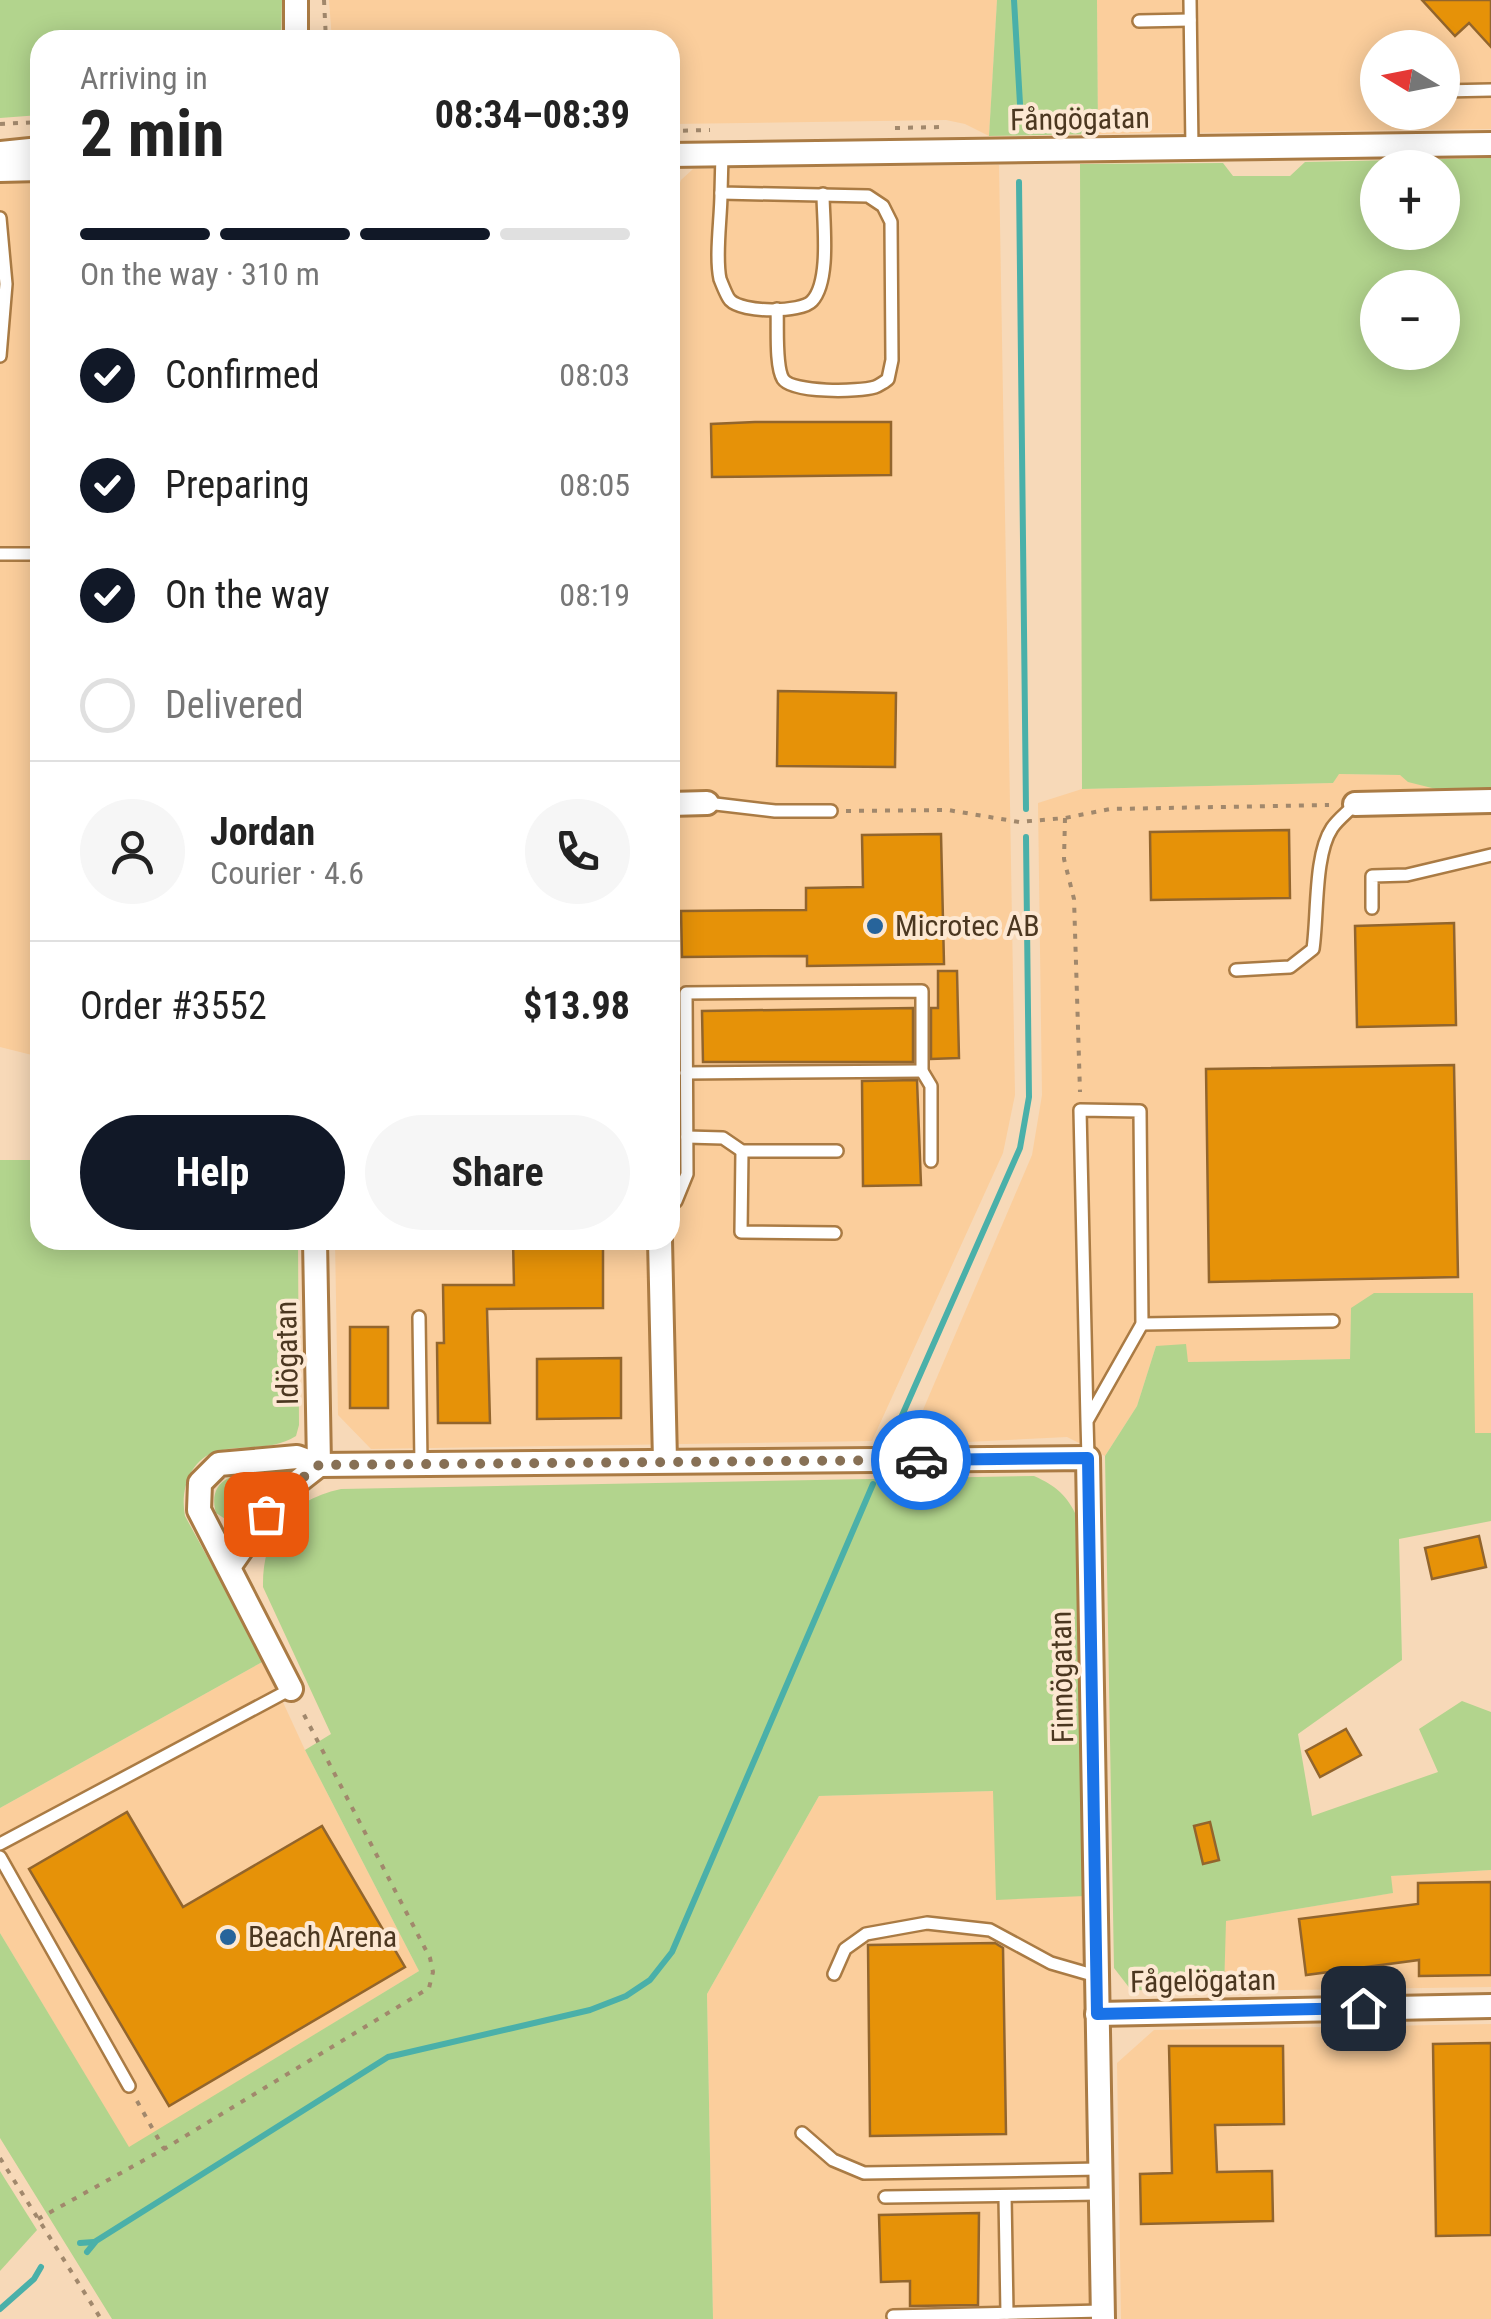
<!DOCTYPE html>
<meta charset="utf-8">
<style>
body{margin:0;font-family:"Roboto Condensed",sans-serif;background:#f6f6f6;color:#222;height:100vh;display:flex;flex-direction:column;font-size:38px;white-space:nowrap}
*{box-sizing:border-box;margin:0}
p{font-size:32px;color:#767676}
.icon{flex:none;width:55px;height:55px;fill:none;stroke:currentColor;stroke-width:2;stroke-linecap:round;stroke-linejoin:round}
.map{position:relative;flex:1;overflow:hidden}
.sheet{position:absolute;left:30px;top:30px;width:650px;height:1220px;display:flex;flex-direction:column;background:#fff;border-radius:30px;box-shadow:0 5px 25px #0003}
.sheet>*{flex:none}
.needle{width:65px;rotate:280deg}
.tools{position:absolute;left:1360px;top:30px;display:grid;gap:20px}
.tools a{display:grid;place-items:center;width:100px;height:100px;border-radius:50%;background:#fff;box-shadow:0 5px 25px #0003;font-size:50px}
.pin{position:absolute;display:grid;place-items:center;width:85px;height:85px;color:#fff;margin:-42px;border-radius:20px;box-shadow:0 5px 15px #0006}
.courier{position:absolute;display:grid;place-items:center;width:100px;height:100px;margin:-50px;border:8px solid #1a73e8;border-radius:50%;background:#fff;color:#222;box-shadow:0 2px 12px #0007}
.headline em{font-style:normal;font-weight:700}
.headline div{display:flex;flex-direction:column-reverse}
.headline{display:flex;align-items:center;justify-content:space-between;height:170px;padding:0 50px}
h1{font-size:65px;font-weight:700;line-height:75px}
.bar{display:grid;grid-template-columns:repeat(4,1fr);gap:15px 10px;align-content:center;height:120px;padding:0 50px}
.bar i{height:12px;border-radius:8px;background:#e0e0e0}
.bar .current{background:#111827}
.bar p{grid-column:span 4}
.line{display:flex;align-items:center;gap:25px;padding:0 50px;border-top:2px solid #e0e0e0}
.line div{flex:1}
.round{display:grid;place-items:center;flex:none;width:105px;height:105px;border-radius:52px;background:#f6f6f6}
ol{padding:0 50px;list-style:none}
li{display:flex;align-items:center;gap:30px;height:110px}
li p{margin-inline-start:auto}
li .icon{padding:10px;border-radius:50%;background:#111827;color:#fff;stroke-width:4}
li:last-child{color:#767676}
li i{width:55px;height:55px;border:5px solid #e0e0e0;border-radius:50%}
.cta{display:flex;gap:20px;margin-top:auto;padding:20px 50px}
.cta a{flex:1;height:115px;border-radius:60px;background:#111827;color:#fff;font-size:40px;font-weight:700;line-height:115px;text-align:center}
.cta a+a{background:#f6f6f6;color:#222}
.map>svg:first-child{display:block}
</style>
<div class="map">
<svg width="1491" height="2319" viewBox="0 0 1491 2319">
<rect width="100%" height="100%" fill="#f7d9b8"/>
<!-- built -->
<g fill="#fbce9c" fill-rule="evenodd">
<polygon points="329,0 997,0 989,136 965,124 946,120 670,124 670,40 332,40"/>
<path d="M 1097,0 L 1491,0 L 1491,129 L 1098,134 ZM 1378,48 L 1442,48 L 1442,112 L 1378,112 Z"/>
<polygon points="999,165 1015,1095 1003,1153 872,1441 371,1449 338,1415 335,1240 670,1240 670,237 675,236 675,196 681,180 693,169"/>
<polygon points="0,179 40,179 40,1057 0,1047"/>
<polygon points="1338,774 1400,775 1436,789 1491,788 1491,1433 1475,1434 1351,1308 1350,1359 1187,1362 1156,1346 1137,1406 1105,1456 1067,1437 908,1445 1032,1155 1042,1095 1038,803 1082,789 1333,783"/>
<polygon points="264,1661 305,1750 419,1971 129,2148 0,1933 0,1808"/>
<polygon points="993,1791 1085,1896 1092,2319 713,2319 707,1994 819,1796"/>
<polygon points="1491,1870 1491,1987 1224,1991 1225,1921 1392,1893 1390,1876"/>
<polygon points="1491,2024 1491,2319 1121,2319 1117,2063 1154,2030"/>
</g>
<!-- green -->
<g fill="#b2d48d" fill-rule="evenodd">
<polygon points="0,0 282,0 281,40 40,40 40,115 0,118"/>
<polygon points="997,0 1097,0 1098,134 989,136"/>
<path d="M 1491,158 L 1491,788 L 1436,789 L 1408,782 L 1400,775 L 1339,774 L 1333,783 L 1082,789 L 1080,164 L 1223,163 L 1233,176 L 1290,176 L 1305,162 ZM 1378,168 L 1442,168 L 1442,232 L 1378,232 ZM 1378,288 L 1442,288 L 1442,352 L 1378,352 Z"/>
<path d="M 40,1156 L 40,1240 L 298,1240 L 299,1425 L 296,1436 C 270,1452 245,1444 218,1451 C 189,1459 180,1491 185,1516 L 264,1661 L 0,1808 L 0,1160 L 36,1160 Z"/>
<polygon points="1374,1293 1473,1293 1475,1433 1491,1433 1491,1521 1399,1539 1402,1660 1298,1734 1312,1816 1438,1772 1419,1729 1462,1701 1491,1712 1491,1870 1391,1876 1393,1893 1226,1921 1224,1991 1131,1990 1114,1968 1105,1456 1137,1406 1156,1346 1186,1344 1188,1362 1350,1359 1351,1308"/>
<path d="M 294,1468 L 296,1470 L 267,1493 L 246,1521 L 233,1524 L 216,1513 C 203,1466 263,1471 294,1468 Z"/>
<path d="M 1034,1476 C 1056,1486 1067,1495 1077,1517 L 1085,1896 L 996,1900 L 993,1791 L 819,1796 L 707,1994 L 713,2319 L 112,2319 L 0,2138 L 0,1933 L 129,2147 L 419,1971 L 305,1750 L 331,1734 L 263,1587 C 262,1534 289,1500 341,1489 Z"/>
<polygon points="0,2171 37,2230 0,2271"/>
</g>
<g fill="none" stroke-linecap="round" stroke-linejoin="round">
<!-- stream -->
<g stroke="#4ab0a9" stroke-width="6">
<polyline points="1014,0 1020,104"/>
<polyline points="1019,182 1026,809"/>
<polyline points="900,1420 1020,1148 1029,1097 1026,837"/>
<polyline points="80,2243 94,2242"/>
<polyline points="87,2252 96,2241 388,2057 590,2010 626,1996 650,1980 672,1952 873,1484"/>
<polyline points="0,2309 34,2279 41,2267"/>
</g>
</g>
<!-- building -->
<g fill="#e69208" stroke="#92652d" stroke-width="2.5">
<polygon points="1422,0 1491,0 1491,47 1469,23 1455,36"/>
<polygon points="755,422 891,422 891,475 712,477 711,424"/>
<polygon points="778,691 896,693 895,767 777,766"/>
<polygon points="1289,830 1290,898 1151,900 1150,832"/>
<polygon points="941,834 944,964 807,966 807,956 682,957 681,911 806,910 806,888 863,887 862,835"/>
<polygon points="1454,923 1456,1025 1357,1027 1355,926"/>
<polygon points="938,971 957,971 959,1058 931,1059 931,1008 938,1008"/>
<polygon points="913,1008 913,1062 703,1062 702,1011"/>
<polygon points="1454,1065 1458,1277 1209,1282 1206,1069"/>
<polygon points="917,1080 921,1185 863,1186 862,1081"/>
<polygon points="513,1240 603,1240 603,1308 487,1309 490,1423 438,1423 437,1343 444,1343 443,1285 514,1285"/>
<rect x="350" y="1327" width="38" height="81"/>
<polygon points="621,1358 621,1418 537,1419 537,1359"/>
<polygon points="1479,1536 1486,1567 1432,1579 1425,1548"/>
<polygon points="1346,1729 1361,1755 1320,1777 1306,1751"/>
<polygon points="127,1812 183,1907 322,1826 405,1967 169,2106 29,1869"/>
<polygon points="1210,1822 1219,1860 1203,1864 1194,1826"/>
<polygon points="1491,1882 1491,1975 1419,1976 1419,1960 1306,1975 1299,1919 1418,1904 1418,1883"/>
<polygon points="995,1943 1003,1948 1006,2134 870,2136 868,1945"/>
<polygon points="1491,2043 1491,2235 1436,2236 1433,2044"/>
<polygon points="1169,2046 1283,2046 1284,2124 1215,2125 1217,2172 1272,2171 1273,2221 1141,2224 1140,2174 1172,2173"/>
<polygon points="979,2213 978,2305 910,2306 910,2281 881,2282 879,2215"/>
</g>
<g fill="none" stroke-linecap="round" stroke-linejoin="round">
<!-- lane casing -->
<g stroke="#aa7b44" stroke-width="16">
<g id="lane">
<polyline points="1190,0 1192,148"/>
<polyline points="1139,21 1190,20"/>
<polyline points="1442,91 1491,90"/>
<path d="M 722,154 L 721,193 L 868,196 L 883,206 L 891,222 L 892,360 L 888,379 C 886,381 878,386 875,387 C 859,392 792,393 783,379 C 775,366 778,326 777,309"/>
<path d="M 721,193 C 721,218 715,256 720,279 C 722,284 727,297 730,300 C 742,313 801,313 812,301 C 831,281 823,220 823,194"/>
<polyline points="0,218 6,284 0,356"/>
<polyline points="0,554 40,554"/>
<polyline points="707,803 775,811 831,811"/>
<polyline points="1372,908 1372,876 1407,875 1491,855"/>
<path d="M 1236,970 L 1290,967 L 1313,949 C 1318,915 1314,855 1332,828 C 1338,819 1348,812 1355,804"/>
<polyline points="686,1073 922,1071"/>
<polyline points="687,1137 723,1138 742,1151 837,1151"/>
<polyline points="742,1151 741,1232 835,1233"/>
<polyline points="670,1201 676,1201 687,1174 686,993 922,991 922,1071 931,1086 931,1161"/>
<polyline points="419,1317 421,1464"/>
<polyline points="1142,1324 1333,1321"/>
<polyline points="1087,1421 1080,1110 1140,1111 1142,1324 1087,1421 1088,1458"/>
<polyline points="0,1844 291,1689"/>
<polyline points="0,1857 129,2086"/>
<polyline points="834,1974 845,1949 866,1934 927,1923 990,1930 1051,1963 1096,1976"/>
<polyline points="802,2133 833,2160 864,2173 1100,2169"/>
<polyline points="1005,2196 1007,2313"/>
<polyline points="885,2197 1100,2194"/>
<polyline points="893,2316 1102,2311"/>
</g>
</g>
<!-- street casing -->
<g stroke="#aa7b44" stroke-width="28">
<g id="street">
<polyline points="296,0 296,40"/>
<polyline points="0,153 40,149"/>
<polyline points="670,155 1491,144"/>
<polyline points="0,170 40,169"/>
<polyline points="670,804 707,803"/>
<polyline points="1355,804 1491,801"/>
<polyline points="315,1240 319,1465"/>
<polyline points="660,1240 665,1461"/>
<polyline points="229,1567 277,1498 319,1465"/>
<polyline points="291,1689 199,1510 200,1483 219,1464 297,1457 319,1465 1088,1458 1103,2319"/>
<polyline points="1097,2014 1491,2006"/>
</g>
</g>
<!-- path -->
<g stroke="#a1886c" stroke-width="4" stroke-dasharray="5 8" stroke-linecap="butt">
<polyline points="324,0 326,40"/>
<polyline points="0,124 40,122"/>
<polyline points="895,128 940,127"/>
<polyline points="670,131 710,130"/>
<polyline points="846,811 948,810 1019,822 1065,818 1110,809 1329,805"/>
<polyline points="1065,818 1064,859 1074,899 1080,1092"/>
<polyline points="137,2101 164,2149"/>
<polyline points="0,2158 101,2319"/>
<polyline points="38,2219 164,2149 429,1988 433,1972 430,1958 301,1709"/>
</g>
<!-- lane -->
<use href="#lane" stroke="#fff" stroke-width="11"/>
<!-- street -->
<use href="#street" stroke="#fff" stroke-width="22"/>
</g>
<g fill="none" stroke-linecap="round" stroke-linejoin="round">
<!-- done -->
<polyline stroke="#877055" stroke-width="10" stroke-dasharray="0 18" points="266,1514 277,1498 319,1465 921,1460"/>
<!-- route -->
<polyline stroke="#1a73e8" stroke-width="12" points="921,1460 1088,1458 1097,2014 1363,2008"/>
</g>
<!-- markers -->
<g fill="#27649b" stroke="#fde8d2" stroke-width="4">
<circle cx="875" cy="926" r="10"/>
<circle cx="228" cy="1937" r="10"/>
</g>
<g text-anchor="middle" stroke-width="8" stroke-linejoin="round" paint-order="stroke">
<!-- street labels -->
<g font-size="30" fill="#4b3720" stroke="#fde8d2">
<text transform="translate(1080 119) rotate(-1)" y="10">Fångögatan</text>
<text transform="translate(287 1353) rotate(-91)" y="10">Idögatan</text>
<text transform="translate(1062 1677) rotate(-91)" y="10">Finnögatan</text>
<text transform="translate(1203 1981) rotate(-1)" y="10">Fågelögatan</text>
</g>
<!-- poi labels -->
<g font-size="30" fill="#4b3720" stroke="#fde8d2" text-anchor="start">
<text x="895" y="936">Microtec AB</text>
<text x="248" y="1947">Beach Arena</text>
</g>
</g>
</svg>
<div class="tools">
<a><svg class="needle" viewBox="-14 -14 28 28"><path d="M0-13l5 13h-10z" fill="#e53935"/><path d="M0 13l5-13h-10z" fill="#767676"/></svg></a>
<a>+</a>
<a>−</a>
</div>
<div class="pin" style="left:266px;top:1514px;background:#ea580c"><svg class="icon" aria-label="bag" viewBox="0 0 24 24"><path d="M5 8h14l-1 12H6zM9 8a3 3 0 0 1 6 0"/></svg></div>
<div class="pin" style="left:1363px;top:2008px;background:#1f2937"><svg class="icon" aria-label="home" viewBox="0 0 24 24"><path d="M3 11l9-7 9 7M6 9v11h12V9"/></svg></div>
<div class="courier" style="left:921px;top:1460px"><svg class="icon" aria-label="car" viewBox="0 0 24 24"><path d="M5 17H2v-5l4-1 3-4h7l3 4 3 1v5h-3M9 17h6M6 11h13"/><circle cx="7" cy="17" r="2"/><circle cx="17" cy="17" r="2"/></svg></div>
<section class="sheet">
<div class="headline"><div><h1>2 min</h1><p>Arriving in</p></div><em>08:34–08:39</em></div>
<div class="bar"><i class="current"></i><i class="current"></i><i class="current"></i><i></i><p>On the way · 310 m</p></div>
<ol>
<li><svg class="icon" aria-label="check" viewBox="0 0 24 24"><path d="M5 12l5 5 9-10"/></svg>Confirmed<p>08:03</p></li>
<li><svg class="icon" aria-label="check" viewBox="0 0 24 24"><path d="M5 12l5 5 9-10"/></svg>Preparing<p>08:05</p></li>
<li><svg class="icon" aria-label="check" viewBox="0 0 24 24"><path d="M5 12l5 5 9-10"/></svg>On the way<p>08:19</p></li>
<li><i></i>Delivered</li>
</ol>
<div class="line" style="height:180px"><a class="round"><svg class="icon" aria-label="person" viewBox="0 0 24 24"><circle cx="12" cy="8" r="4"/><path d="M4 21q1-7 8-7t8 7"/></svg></a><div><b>Jordan</b><p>Courier · 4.6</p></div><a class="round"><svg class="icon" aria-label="phone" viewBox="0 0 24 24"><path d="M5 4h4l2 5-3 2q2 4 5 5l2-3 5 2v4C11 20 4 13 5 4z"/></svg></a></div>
<div class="line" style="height:130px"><div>Order #3552</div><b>$13.98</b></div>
<div class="cta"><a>Help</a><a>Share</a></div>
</section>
</div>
